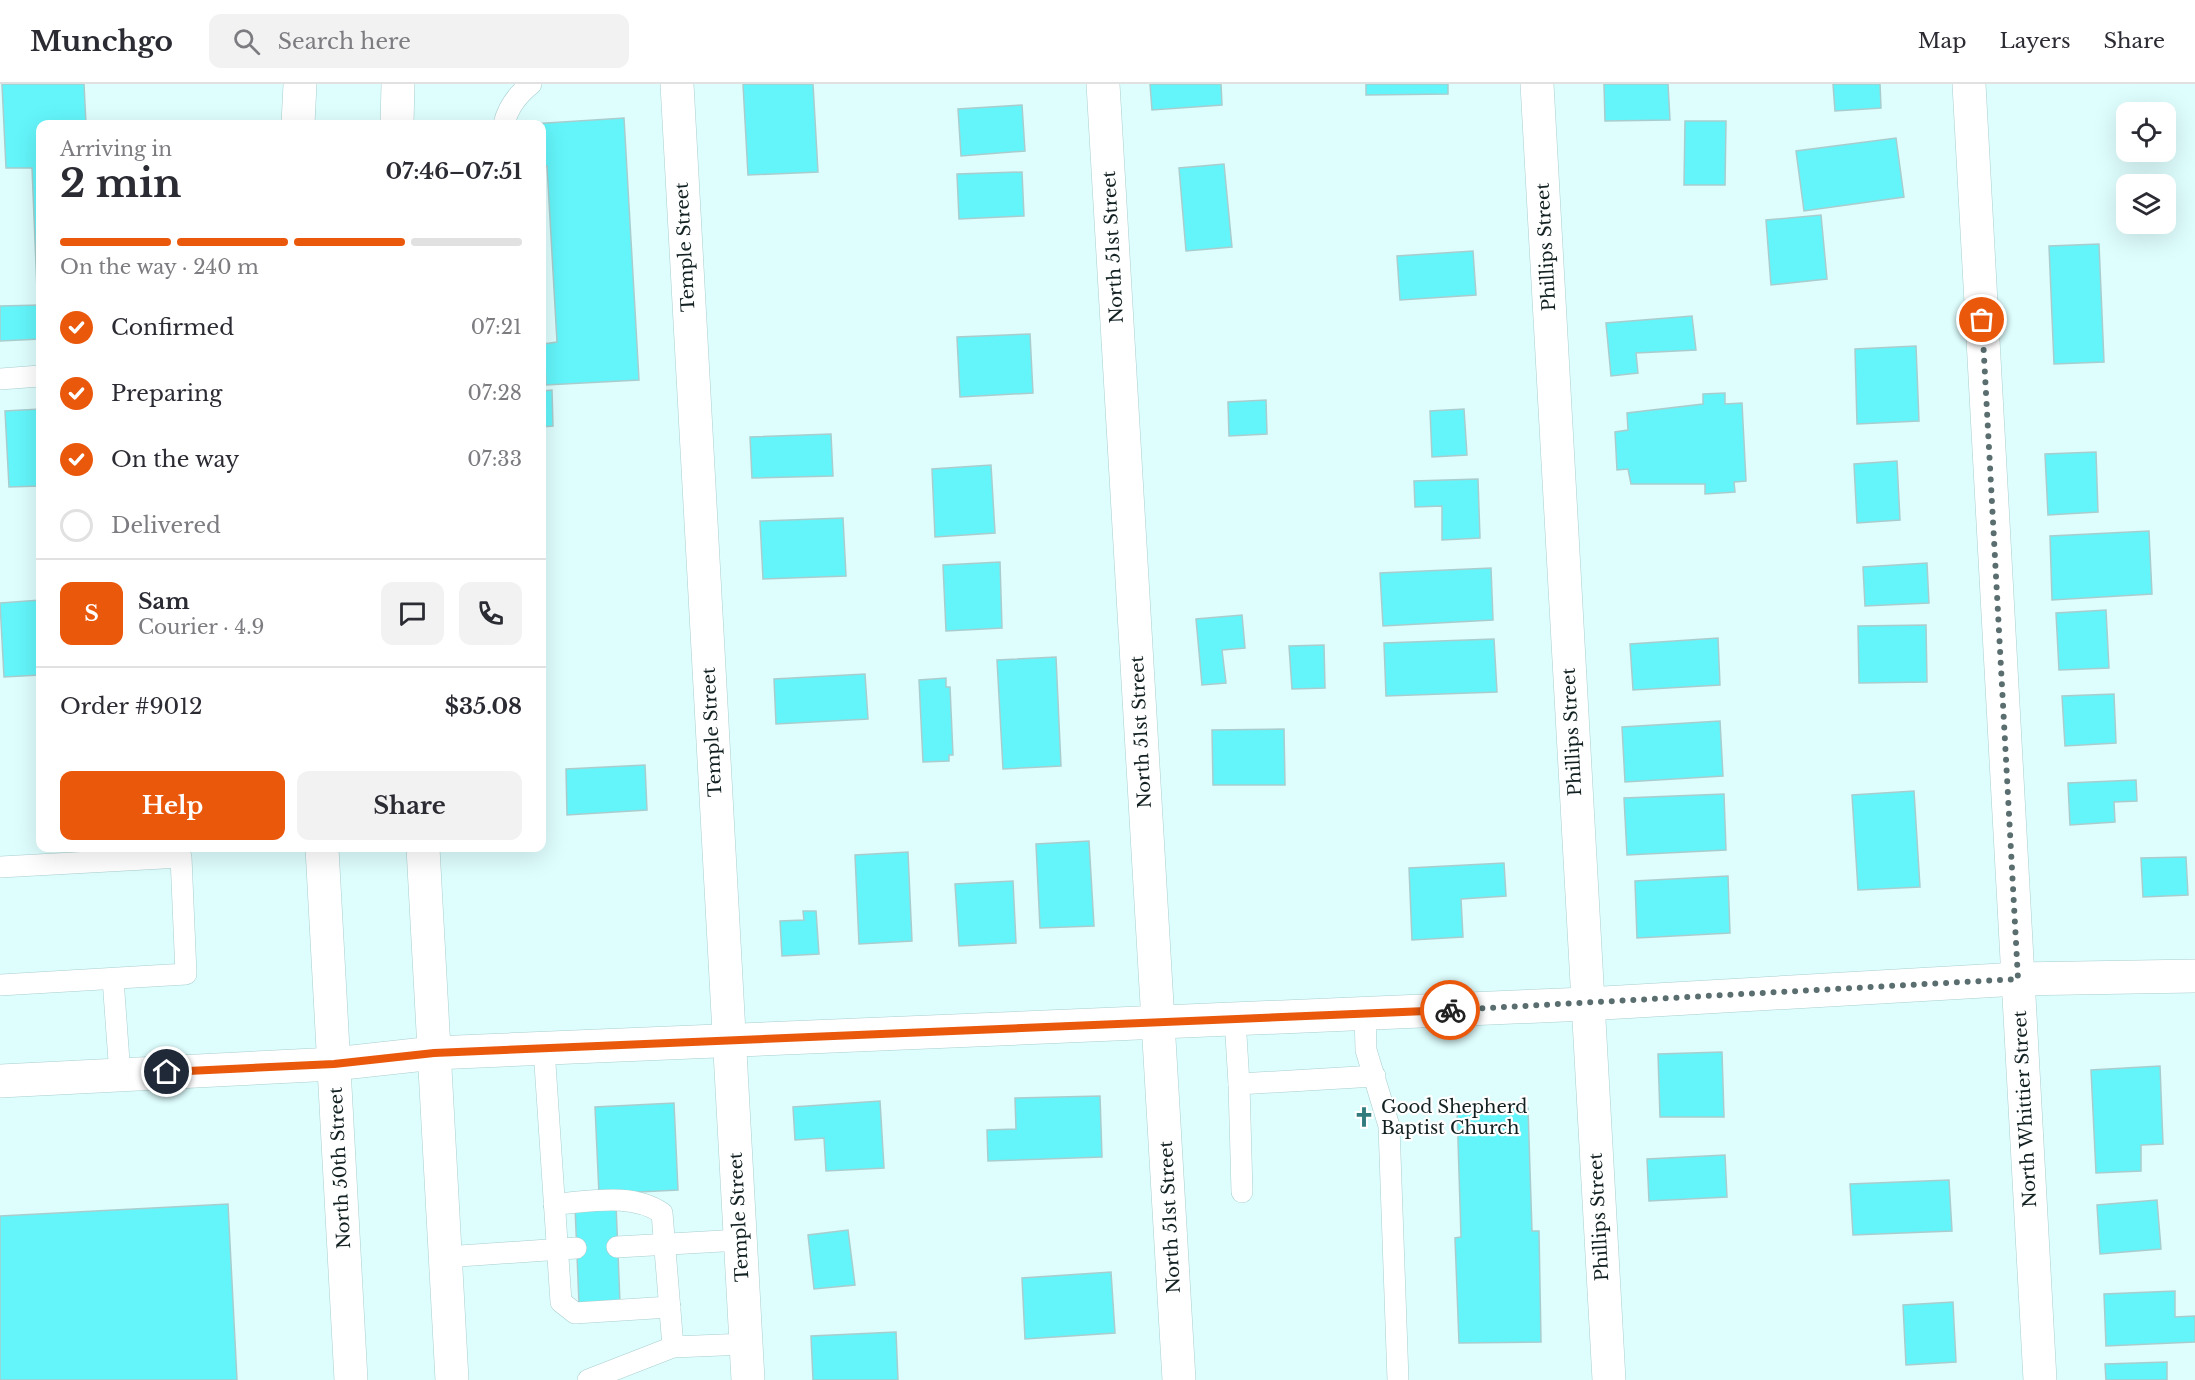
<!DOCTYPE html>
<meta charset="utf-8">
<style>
body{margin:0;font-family:"Libre Baskerville",serif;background:#f2f2f3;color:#2b2b33;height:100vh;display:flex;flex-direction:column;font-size:22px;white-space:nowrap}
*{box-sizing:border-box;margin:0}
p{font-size:20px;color:#7c7c81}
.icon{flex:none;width:33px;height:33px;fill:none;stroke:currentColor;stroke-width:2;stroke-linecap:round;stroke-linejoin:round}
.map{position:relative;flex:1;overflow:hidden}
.panel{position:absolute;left:36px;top:36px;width:510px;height:732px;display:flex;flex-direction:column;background:#fff;border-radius:12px;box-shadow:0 6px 24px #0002}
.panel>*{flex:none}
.buttons{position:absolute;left:2116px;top:18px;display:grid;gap:12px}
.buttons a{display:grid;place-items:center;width:60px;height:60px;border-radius:12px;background:#fff;box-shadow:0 6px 24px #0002;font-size:30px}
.pin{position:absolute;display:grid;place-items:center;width:51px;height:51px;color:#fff;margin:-26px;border:3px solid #fff;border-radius:50%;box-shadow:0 2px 6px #0007}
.courier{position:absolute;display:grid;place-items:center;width:60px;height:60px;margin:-30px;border:4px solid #ea580c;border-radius:50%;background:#fff;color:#222;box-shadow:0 2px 8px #0007}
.headline em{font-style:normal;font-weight:700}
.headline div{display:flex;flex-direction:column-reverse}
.headline{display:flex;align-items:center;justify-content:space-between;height:102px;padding:0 24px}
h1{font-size:39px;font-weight:700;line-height:45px}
.bar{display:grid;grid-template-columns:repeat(4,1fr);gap:9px 6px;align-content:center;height:72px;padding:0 24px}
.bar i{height:8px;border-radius:4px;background:#e1e1e2}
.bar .active{background:#ea580c}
.bar p{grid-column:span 4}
.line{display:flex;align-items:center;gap:15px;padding:0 24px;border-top:2px solid #e1e1e2}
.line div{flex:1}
.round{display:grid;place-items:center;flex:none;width:63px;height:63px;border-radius:12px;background:#f2f2f3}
ol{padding:0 24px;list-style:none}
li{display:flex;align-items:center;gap:18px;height:66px}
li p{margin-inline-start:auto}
li .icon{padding:6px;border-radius:50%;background:#ea580c;color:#fff;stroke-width:4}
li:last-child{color:#7c7c81}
li i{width:33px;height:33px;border:3px solid #e1e1e2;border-radius:50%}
.cta{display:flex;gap:12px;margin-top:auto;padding:12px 24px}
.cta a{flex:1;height:69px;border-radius:12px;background:#ea580c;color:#fff;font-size:24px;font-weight:700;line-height:69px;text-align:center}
.cta a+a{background:#f2f2f3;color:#2b2b33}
header{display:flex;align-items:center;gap:36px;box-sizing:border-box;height:84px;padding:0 30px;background:#fff;border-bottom:2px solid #e1e1e2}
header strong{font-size:28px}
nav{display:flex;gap:33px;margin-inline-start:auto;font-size:21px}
.search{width:420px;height:54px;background:#f2f2f3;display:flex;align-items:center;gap:15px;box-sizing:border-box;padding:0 21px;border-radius:12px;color:#7c7c81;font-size:22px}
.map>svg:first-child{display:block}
</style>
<header>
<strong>Munchgo</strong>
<div class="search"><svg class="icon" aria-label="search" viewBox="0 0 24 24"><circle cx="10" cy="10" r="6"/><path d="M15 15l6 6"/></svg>Search here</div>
<nav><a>Map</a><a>Layers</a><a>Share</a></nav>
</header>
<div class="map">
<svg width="2195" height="1296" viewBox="0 0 2195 1296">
<rect width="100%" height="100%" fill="#defdfd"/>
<!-- building -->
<g fill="#63f5fa" stroke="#a9cdce" stroke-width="1.5">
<polygon points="2,0 84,0 86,40 40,40 40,206 37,206 32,84 6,84"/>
<polygon points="743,0 813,0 818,88 748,91"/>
<polygon points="1150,0 1221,0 1222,21 1152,26"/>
<polygon points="1366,0 1448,0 1448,10 1366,11"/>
<polygon points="1604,0 1668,0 1670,36 1605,37"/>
<polygon points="1833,0 1880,0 1881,24 1835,27"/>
<polygon points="1022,21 1025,67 961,72 958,25"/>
<polygon points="624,34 639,296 546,301 544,260 557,258 547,82 542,83 542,40 531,40"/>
<polygon points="1685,37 1726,37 1725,101 1684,101"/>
<polygon points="1896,54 1904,113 1804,127 1796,67"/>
<polygon points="1224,80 1232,163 1186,167 1179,84"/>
<polygon points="1022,88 1024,132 959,135 957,90"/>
<polygon points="1821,131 1827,195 1771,201 1766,136"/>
<polygon points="2099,160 2104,278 2054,280 2049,162"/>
<polygon points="1473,167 1476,211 1400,216 1397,172"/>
<polygon points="40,221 40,255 0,257 0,222"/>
<polygon points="1692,232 1696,266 1636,269 1638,289 1611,292 1606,239"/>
<polygon points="1030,250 1033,309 960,313 957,253"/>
<polygon points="1916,262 1919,337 1857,340 1855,265"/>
<polygon points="552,306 553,342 542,343 542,307"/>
<polygon points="1725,309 1725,320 1742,319 1746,397 1734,398 1735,408 1705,410 1705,400 1631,400 1628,385 1617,386 1615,348 1628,346 1627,329 1703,320 1703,310"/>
<polygon points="1266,316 1267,350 1229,352 1228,318"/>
<polygon points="40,325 40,402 9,403 5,327"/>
<polygon points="1464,325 1467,371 1432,373 1430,327"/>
<polygon points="831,350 833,392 752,394 750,353"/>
<polygon points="2096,368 2098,428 2048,431 2045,370"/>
<polygon points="1897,377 1900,436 1857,439 1854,380"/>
<polygon points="991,381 995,449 935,453 932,385"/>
<polygon points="1478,395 1480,454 1442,456 1442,422 1415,423 1414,397"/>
<polygon points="843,434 846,492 763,495 760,437"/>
<polygon points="2149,447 2152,510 2052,516 2050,452"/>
<polygon points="1000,478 1002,544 946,547 943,481"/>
<polygon points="1927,479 1929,519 1865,522 1863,483"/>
<polygon points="1491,484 1493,536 1383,542 1380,489"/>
<polygon points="40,516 40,591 4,593 0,519"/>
<polygon points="2106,526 2109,584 2059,586 2056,529"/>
<polygon points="1242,531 1245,564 1222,566 1226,599 1202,601 1196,535"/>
<polygon points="1926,541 1927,598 1859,599 1858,542"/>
<polygon points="1718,554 1720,601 1633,606 1630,560"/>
<polygon points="1494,555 1497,608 1386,612 1384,559"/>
<polygon points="1324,561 1325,604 1292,605 1289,562"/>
<polygon points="1056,573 1061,682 1003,685 997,576"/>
<polygon points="865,590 868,635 776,640 774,595"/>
<polygon points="946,594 946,603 950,603 953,671 949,671 949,677 923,678 919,596"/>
<polygon points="2114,610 2116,659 2065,662 2062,612"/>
<polygon points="1720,637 1723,692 1625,698 1622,643"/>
<polygon points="1284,645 1285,701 1213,701 1212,646"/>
<polygon points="645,681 647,726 567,731 566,685"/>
<polygon points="2136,696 2137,717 2114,718 2115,738 2070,741 2068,699"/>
<polygon points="1914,707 1920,803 1858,806 1852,711"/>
<polygon points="1724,710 1726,766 1627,771 1624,714"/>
<polygon points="1089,757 1094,842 1040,844 1036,760"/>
<polygon points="908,768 912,857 859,860 855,771"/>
<polygon points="2186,773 2188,811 2143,813 2141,774"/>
<polygon points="1504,779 1506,812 1461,815 1463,853 1412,856 1409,784"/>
<polygon points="1728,792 1730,849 1637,854 1635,797"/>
<polygon points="1013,797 1016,859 959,862 955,800"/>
<polygon points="803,827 816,827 819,870 782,872 780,837 804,836"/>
<polygon points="1722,968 1724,1033 1660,1033 1658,970"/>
<polygon points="2160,982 2163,1060 2141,1061 2141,1087 2096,1089 2091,986"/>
<polygon points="1100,1012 1102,1073 988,1077 987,1046 1016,1045 1015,1014"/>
<polygon points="880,1017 884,1084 826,1087 824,1054 795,1056 793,1023"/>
<polygon points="674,1019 678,1106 599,1110 595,1023"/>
<polygon points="1457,1024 1528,1024 1532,1147 1539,1147 1541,1258 1459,1259 1455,1154 1461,1153"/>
<polygon points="1725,1071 1727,1113 1649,1117 1647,1075"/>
<polygon points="1949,1096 1952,1147 1853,1151 1850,1100"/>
<polygon points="2157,1116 2161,1165 2100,1170 2097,1121"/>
<polygon points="228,1120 237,1296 0,1296 0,1132"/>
<polygon points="616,1120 620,1219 579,1220 575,1122"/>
<polygon points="848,1146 855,1201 814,1205 808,1151"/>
<polygon points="1111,1188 1115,1249 1025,1255 1022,1194"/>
<polygon points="2175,1207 2175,1233 2195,1232 2195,1258 2106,1262 2104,1210"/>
<polygon points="1953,1218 1956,1278 1906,1281 1903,1221"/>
<polygon points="896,1248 898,1296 813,1296 811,1252"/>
<polygon points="2167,1278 2167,1296 2106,1296 2105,1280"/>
</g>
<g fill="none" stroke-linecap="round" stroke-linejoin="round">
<!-- lane casing -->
<g stroke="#a9cecf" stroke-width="22">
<g id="lane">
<path d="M 504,40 C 508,23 517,11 531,0"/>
<polyline points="0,295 40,292"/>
<polyline points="0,783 181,773 186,890 0,901"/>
<polyline points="113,895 120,991"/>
<polyline points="1365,929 1366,966 1389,1042 1398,1296"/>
<polyline points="1235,935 1239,1000"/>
<polyline points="544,965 561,1218 575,1229 670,1223"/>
<polyline points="1242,1108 1239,1000 1375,992"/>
<path d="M 554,1120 C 589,1118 632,1108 662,1129 L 673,1263"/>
<polyline points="617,1163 740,1156"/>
<polyline points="445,1173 576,1164"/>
<polyline points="588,1296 673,1263 746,1260"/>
</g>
</g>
<!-- street casing -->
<g stroke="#a9cecf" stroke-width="34">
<g id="street">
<polyline points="677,0 748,1296"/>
<polyline points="1103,0 1179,1296"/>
<polyline points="1537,0 1609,1296"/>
<polyline points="1969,0 2040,1296"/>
<polyline points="0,997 334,980 434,969 1586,920 2018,895 2195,892"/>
</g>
</g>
<!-- primary casing -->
<g stroke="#a9cecf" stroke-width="34">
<g id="primary">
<polyline points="298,40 300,0"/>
<polyline points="397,40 398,0"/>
<polyline points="322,764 351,1296"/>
<polyline points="423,764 452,1296"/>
</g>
</g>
<!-- lane -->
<use href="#lane" stroke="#fff" stroke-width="21"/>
<!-- street -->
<use href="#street" stroke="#fff" stroke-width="33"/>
<!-- primary -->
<use href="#primary" stroke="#fff" stroke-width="33"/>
</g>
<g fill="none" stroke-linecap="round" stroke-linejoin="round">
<!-- done -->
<polyline stroke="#5a6e6f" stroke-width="6" stroke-dasharray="0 10.8" points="1450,926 2018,895 1982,236"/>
<!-- route -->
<polyline stroke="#ea580c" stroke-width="8" points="167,988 334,980 434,969 1450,926"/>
</g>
<!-- icons -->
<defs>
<g id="church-bare" transform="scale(1.62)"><path d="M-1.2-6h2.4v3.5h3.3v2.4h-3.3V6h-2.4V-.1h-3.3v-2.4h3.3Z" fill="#317b7d" stroke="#fff" stroke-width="2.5" paint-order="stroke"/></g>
</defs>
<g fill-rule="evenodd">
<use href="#church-bare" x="1364" y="1033"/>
</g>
<g text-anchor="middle" stroke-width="4.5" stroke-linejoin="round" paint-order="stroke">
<!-- street labels -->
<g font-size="18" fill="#132122" stroke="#fff">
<text transform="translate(685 163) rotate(-93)" y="6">Temple Street</text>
<text transform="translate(1113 163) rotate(-93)" y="6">North 51st Street</text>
<text transform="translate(1546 163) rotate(-93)" y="6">Phillips Street</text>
<text transform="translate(712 648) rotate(-93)" y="6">Temple Street</text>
<text transform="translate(1141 648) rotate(-93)" y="6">North 51st Street</text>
<text transform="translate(1572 648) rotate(-93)" y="6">Phillips Street</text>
<text transform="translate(2025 1025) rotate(-93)" y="6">North Whittier Street</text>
<text transform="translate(340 1084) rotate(-93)" y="6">North 50th Street</text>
<text transform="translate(739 1133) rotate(-93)" y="6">Temple Street</text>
<text transform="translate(1170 1133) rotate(-93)" y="6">North 51st Street</text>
<text transform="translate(1599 1133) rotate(-93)" y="6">Phillips Street</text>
</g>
<!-- poi labels -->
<g font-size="18" fill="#132122" stroke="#fff" text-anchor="start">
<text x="1381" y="1029">Good Shepherd<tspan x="1381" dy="21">Baptist Church</tspan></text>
</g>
</g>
</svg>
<div class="buttons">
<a><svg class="icon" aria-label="locate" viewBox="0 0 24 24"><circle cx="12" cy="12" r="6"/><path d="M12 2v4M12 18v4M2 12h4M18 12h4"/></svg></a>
<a><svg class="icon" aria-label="layers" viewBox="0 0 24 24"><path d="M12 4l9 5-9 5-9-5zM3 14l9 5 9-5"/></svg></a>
</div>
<div class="pin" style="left:1982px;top:236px;background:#ea580c"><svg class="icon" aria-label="bag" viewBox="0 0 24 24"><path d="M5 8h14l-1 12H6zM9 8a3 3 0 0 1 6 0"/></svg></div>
<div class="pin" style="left:167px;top:988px;background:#1f2937"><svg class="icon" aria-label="home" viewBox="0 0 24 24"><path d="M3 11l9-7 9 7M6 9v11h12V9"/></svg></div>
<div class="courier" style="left:1450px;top:926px"><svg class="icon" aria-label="bike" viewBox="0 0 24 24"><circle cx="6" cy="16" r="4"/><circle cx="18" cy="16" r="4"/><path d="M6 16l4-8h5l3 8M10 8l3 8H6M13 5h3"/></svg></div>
<section class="panel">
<div class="headline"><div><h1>2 min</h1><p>Arriving in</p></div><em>07:46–07:51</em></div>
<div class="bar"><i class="active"></i><i class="active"></i><i class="active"></i><i></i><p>On the way · 240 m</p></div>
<ol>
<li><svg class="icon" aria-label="check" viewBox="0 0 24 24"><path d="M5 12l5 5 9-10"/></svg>Confirmed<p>07:21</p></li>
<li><svg class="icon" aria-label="check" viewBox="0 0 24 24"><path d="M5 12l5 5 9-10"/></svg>Preparing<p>07:28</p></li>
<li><svg class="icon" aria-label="check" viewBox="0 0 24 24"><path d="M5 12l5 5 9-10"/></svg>On the way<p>07:33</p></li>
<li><i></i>Delivered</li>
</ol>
<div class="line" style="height:108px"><b class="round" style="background:#ea580c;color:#fff">S</b><div><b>Sam</b><p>Courier · 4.9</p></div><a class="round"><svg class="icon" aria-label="chat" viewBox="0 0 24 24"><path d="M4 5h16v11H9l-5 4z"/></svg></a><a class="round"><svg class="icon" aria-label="phone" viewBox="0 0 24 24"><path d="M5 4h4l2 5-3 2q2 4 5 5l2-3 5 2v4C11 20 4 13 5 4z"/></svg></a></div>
<div class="line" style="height:78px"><div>Order #9012</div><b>$35.08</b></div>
<div class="cta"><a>Help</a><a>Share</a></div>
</section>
</div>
